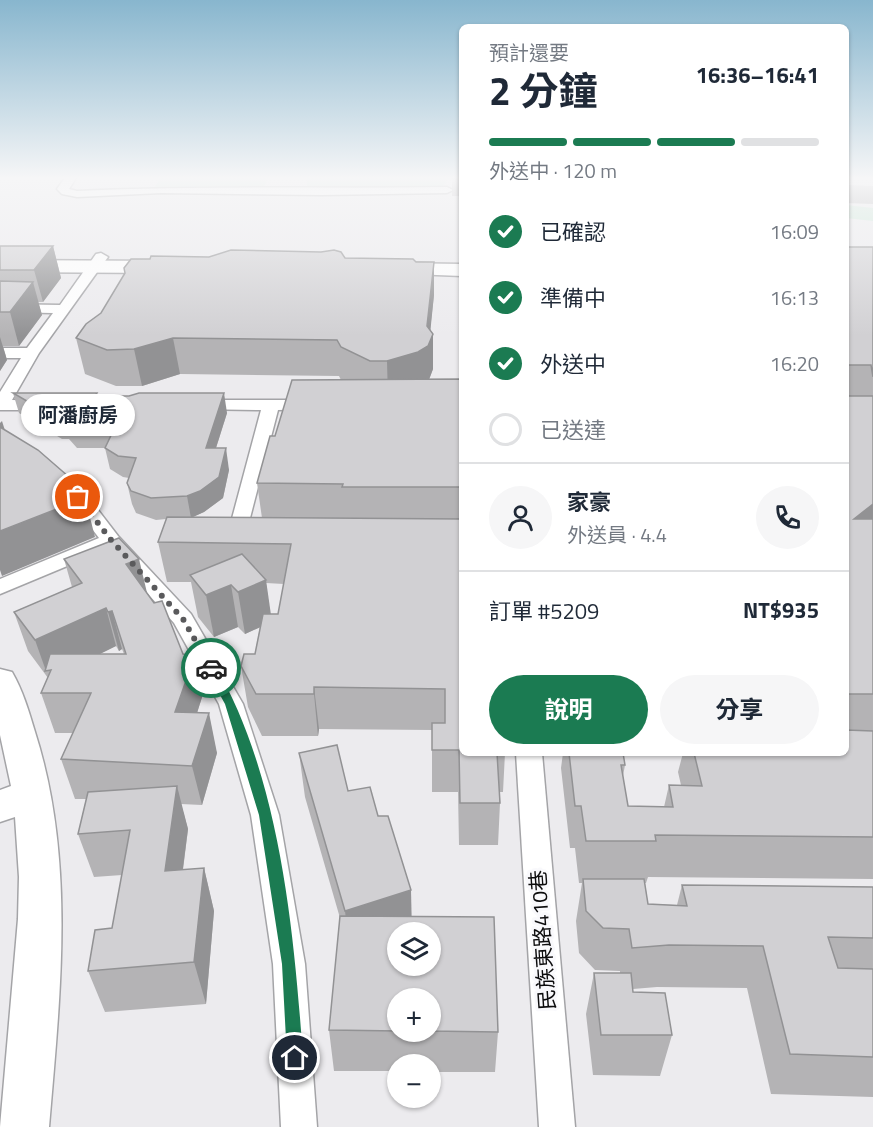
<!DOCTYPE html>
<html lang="zh-TW">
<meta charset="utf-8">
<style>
body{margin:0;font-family:"Titillium Web","Noto Sans TC",sans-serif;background:#f6f6f7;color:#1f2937;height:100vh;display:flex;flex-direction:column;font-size:22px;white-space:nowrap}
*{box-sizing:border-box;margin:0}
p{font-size:20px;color:#747a83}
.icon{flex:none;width:33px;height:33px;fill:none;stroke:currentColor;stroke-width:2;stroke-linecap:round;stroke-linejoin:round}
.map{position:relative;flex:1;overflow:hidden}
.drawer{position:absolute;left:459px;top:24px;width:390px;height:732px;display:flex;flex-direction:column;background:#fff;border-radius:9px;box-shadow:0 2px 4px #0004}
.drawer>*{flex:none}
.fabs{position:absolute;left:387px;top:922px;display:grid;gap:12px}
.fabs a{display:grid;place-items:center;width:54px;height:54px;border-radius:50%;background:#fff;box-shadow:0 2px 4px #0004;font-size:30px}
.pin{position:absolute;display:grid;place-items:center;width:51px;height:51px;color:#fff;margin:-26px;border:3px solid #fff;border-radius:50%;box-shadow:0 2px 6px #0007}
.courier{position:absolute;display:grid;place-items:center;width:60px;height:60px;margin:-30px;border:4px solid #1b7b52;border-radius:50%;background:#fff;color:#222;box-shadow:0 2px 8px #0007}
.bubble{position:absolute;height:42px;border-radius:21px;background:#fff;box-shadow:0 2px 4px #0004;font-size:20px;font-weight:700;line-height:42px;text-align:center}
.head em{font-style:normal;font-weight:700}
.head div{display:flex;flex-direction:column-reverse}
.head{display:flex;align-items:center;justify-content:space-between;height:102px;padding:0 30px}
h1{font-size:39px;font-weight:700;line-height:45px}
.bar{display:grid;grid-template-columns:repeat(4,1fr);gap:9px 6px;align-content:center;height:72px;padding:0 30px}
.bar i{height:8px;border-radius:4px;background:#e0e1e3}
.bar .selected{background:#1b7b52}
.bar p{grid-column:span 4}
.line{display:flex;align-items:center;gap:15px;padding:0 30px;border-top:2px solid #e0e1e3}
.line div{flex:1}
.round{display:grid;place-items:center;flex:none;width:63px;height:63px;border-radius:32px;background:#f6f6f7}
ol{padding:0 30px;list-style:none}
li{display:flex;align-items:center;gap:18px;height:66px}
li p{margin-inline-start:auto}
li .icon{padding:6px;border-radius:50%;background:#1b7b52;color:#fff;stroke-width:4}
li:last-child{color:#747a83}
li i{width:33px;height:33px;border:3px solid #e0e1e3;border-radius:50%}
.button{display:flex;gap:12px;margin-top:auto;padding:12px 30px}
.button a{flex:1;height:69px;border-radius:36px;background:#1b7b52;color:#fff;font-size:24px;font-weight:700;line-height:69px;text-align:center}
.button a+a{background:#f6f6f7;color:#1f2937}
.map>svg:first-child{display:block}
</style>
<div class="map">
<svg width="873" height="1127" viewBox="0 0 873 1127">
<rect width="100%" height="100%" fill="#ecebee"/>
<!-- green -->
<g fill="#c6e6d4">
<polygon points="160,178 268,178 262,191 154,189"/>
<polygon points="307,178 449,178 440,190 307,192"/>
<polygon points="846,205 873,208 873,221 846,218"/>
</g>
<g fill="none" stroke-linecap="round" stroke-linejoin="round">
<!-- taxiway -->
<polygon fill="#afaeb0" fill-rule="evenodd" points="846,185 873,186 873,204 846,203"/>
<!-- street casing -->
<g stroke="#a4a4a7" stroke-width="3">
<g id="street">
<path d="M 65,178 L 76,178 L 69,189 L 77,191 C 200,185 324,189 447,187 L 453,190 L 447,193 L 322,195 L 161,193 L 77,197 L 62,194 L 57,189 Z"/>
<polygon points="101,253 108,257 39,353 12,400 51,401 53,405 51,409 45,410 0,410 0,392 21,358 0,358 0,348 27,348 53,313 0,312 0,304 60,305 96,254"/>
<polygon points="199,400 312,400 318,401 320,405 318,409 278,410 243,545 236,547 229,545 226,541 261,410 193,409 191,405 193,401"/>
<polygon points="68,483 75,485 85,493 118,536 191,614 243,704 279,815 305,964 317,1127 281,1127 273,964 251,815 219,704 174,623 108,549 0,594 0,579 99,538 71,501 58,489 61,485"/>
<polygon points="516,753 542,753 575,1127 539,1127"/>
</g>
</g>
<!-- secondary casing -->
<g stroke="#a4a4a7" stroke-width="3">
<g id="secondary">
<polygon points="0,260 165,261 172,263 175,267 172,271 165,273 0,272"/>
<polygon points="393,263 462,264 462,276 386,273 383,269 386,265"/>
<path d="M 0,669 L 12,672 C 23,691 29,712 35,732 C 76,860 60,996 49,1127 L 0,1127 L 18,919 L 19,877 L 15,817 L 0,822 L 0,790 L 11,786 L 0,735 Z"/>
</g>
</g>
<!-- street -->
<use href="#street" fill="#fff" fill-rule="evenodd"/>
<!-- secondary -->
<use href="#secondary" fill="#fff" fill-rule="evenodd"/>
</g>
<!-- wall -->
<g fill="#b4b3b5" fill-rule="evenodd">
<rect x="452" y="178" width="10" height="18"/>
<polygon points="0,246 53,246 61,278 43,302 38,302 42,315 19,346 3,346 7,360 0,371"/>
<polygon points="846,247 873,247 873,879 648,877 646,883 645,883 648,904 677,905 682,885 873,887 873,1097 771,1094 747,988 657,987 633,989 633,992 672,1035 660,1076 593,1075 586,1014 594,973 620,973 620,971 595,970 579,953 576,921 582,883 579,883 575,848 570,848 561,768 563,753 569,753 625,765 623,776 628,806 664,807 669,785 681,785 678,772 683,753 846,753"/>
<path d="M 345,258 L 434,262 L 434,295 L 430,330 L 433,334 L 433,369 L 429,380 L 462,379 L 462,753 L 505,753 L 503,792 L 500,792 L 500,803 L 498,845 L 459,845 L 458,792 L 432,792 L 432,730 L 319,729 L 318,736 L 262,736 L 248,707 L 241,666 L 255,654 L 260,627 L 245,634 L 238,627 L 214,637 L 198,617 L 191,582 L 167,582 L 158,542 L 166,519 L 156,520 L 136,513 L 132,504 L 127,483 L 129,478 L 123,477 L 110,469 L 105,448 L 77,448 L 69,439 L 62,439 L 19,413 L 13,393 L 98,396 L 227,413 L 216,448 L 229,470 L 223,498 L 204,512 L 192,517 L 262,518 L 257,483 L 275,436 L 341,380 L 339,376 L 180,374 L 142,386 L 116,386 L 85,374 L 76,338 ZM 266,583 L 284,584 L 278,614 L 270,614 Z"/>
<path d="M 64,559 L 147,594 L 183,654 L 195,655 L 203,694 L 197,713 L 217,753 L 202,805 L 181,804 L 188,829 L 183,870 L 204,868 L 214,911 L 206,1004 L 105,1012 L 88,971 L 112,928 L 122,875 L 94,877 L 78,834 L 86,799 L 75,799 L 61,759 L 73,733 L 55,733 L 41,693 L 48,678 L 28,651 L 14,612 L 72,587 ZM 116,646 L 119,651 L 122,649 L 124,654 L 100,654 Z"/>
<path d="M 299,753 L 348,791 L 378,816 L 411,890 L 411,916 L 498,1032 L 495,1072 L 430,1072 L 430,1065 L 398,1065 L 398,1071 L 334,1071 L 329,1030 L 340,918 L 305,797 ZM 398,999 L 430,999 L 430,1032 L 398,1032 Z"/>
</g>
<!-- shaded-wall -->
<g fill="#929294">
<polygon points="53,246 61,278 43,302 34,270"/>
<polygon points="434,262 434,295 429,344 433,334 433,369 428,382 388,398 387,361 427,326"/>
<polygon points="33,282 42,315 19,346 10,312"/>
<polygon points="0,337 7,360 0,371"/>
<polygon points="173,338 180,374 142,386 134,349"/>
<polygon points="224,393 227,413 209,470 206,448"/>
<polygon points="2,421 14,459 0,436 0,423"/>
<polygon points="226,448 229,470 223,498 204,512 191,518 187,496"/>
<polygon points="85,498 95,537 2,576 0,570 0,531"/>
<polygon points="873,504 873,532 854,519"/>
<polygon points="139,559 148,597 126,564"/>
<polygon points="266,580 272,622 245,634 238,592"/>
<polygon points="231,585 238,627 214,637 206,595"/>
<polygon points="106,608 116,646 53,677 51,670 46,671 35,640"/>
<polygon points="112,611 122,649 119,651 108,612"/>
<polygon points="195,655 203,694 185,751 175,712"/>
<polygon points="314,687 319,729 318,736 314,694"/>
<polygon points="209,713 217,753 202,805 192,766"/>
<polygon points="177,786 188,829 177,914 165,871"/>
<polygon points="204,868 214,911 206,1004 194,962"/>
<polygon points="411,890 412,933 350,953 345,911"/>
</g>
<!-- building -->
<g fill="#d1d0d3" stroke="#929294" stroke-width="1.5" fill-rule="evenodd">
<polygon points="0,246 53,246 34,270 0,270"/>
<polygon points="846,247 873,247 873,377 871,365 846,365"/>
<polygon points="231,250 321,252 334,250 341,252 345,258 413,259 416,262 434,262 427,326 433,334 428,346 418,352 387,361 370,361 341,347 337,340 173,338 134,349 107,350 76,338 86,324 101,313 125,273 124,268 131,259 150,259 151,256 209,257"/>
<polygon points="0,281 33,282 10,312 0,312"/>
<polygon points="462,379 462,487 342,487 343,484 257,483 270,436 275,436 292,380"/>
<polygon points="13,393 97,393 95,396 129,396 139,393 224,393 206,448 226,448 219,477 200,491 187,496 151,498 131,491 127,483 136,458 118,456 105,448 115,427 71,427 63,418 56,418"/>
<polygon points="846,396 873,396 873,504 854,519 873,519 873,694 846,694"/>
<polygon points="0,427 38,450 69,477 85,498 0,531"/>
<polygon points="167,517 462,519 462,753 497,753 500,803 460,803 459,750 432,750 432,723 445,723 445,689 314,687 314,694 256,694 241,666 244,654 255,654 263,614 278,614 291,544 158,542"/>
<polygon points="119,538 139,559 126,564 154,603 162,601 183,654 195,655 175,712 209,713 192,766 61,759 91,693 41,693 51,670 45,671 50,654 126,654 112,611 108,612 106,608 35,640 14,612 82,583 64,559"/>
<polygon points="242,554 266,580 238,592 231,585 206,595 190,575"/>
<polygon points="846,730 873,731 873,837 655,835 656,841 586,841 581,806 575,806 569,753 623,753 625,765 621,765 628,806 673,807 669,785 702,786 694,753 846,753"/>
<polygon points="337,745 348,791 370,787 378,816 388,816 411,890 345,911 299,753"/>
<polygon points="177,786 165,871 204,868 194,962 88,971 95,930 112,928 130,830 78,834 88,792"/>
<polygon points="583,879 644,879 648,904 687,906 682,885 873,887 873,938 828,937 838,968 873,969 873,1057 790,1054 763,946 669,945 632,948 629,929 603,928 586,911"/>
<path d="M 340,916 L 494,917 L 498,1032 L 430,1031 L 430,999 L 398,999 L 398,1031 L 329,1030 ZM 398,933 L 430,933 L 430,966 L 398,966 Z"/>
<polygon points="594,973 631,973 633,992 665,993 672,1035 601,1035"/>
</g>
<!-- sky -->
<linearGradient id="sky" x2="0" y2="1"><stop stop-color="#88b6ce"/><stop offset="0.53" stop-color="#f6f6f7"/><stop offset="1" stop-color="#f6f6f7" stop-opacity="0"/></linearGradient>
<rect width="873" height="336" fill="url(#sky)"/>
<!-- route -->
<path fill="#1b7b52" d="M 211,664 L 215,665 C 280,777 294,930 303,1058 L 301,1064 L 295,1066 L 290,1064 L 287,1058 L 282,964 L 259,815 L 225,704 L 205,668 Z"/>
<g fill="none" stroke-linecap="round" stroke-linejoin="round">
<!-- done -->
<polyline stroke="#5a5a5c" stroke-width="6" stroke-dasharray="0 10.8" points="78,497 111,540 183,619 211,668"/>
</g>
<g text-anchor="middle" stroke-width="6" stroke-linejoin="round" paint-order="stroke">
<!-- near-street labels -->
<g font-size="21" fill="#0c0c0d" stroke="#f9f9fc">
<text transform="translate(543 940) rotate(-94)" y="7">民族東路410巷</text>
</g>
</g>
</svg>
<div class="fabs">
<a><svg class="icon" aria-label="layers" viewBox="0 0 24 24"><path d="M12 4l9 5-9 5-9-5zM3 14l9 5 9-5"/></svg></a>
<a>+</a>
<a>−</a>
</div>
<div class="pin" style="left:78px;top:497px;background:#ea580c"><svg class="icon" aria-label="bag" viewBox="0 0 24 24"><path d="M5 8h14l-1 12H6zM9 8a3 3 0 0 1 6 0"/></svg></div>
<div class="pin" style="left:295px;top:1058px;background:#1f2937"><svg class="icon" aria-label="home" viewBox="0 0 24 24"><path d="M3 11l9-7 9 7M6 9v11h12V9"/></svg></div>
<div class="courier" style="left:211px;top:668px"><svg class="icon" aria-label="car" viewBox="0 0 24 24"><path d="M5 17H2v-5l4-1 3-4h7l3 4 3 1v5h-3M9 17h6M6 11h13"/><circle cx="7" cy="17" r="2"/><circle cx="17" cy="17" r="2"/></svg></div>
<div class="bubble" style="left:21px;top:394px;width:114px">阿潘廚房</div>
<section class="drawer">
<div class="head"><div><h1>2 分鐘</h1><p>預計還要</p></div><em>16:36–16:41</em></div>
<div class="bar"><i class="selected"></i><i class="selected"></i><i class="selected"></i><i></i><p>外送中 · 120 m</p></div>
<ol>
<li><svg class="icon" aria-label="check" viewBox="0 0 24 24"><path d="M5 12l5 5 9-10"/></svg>已確認<p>16:09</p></li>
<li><svg class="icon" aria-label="check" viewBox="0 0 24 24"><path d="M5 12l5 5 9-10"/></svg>準備中<p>16:13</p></li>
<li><svg class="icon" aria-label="check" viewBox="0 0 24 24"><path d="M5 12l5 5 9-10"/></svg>外送中<p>16:20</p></li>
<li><i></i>已送達</li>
</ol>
<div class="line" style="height:108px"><a class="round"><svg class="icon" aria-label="person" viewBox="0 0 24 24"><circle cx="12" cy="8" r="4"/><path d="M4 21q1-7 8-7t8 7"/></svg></a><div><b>家豪</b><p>外送員 · 4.4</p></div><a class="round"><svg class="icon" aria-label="phone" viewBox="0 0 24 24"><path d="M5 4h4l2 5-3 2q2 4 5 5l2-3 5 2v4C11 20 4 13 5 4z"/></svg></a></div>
<div class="line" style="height:78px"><div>訂單 #5209</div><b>NT$935</b></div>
<div class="button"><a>說明</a><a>分享</a></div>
</section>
</div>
